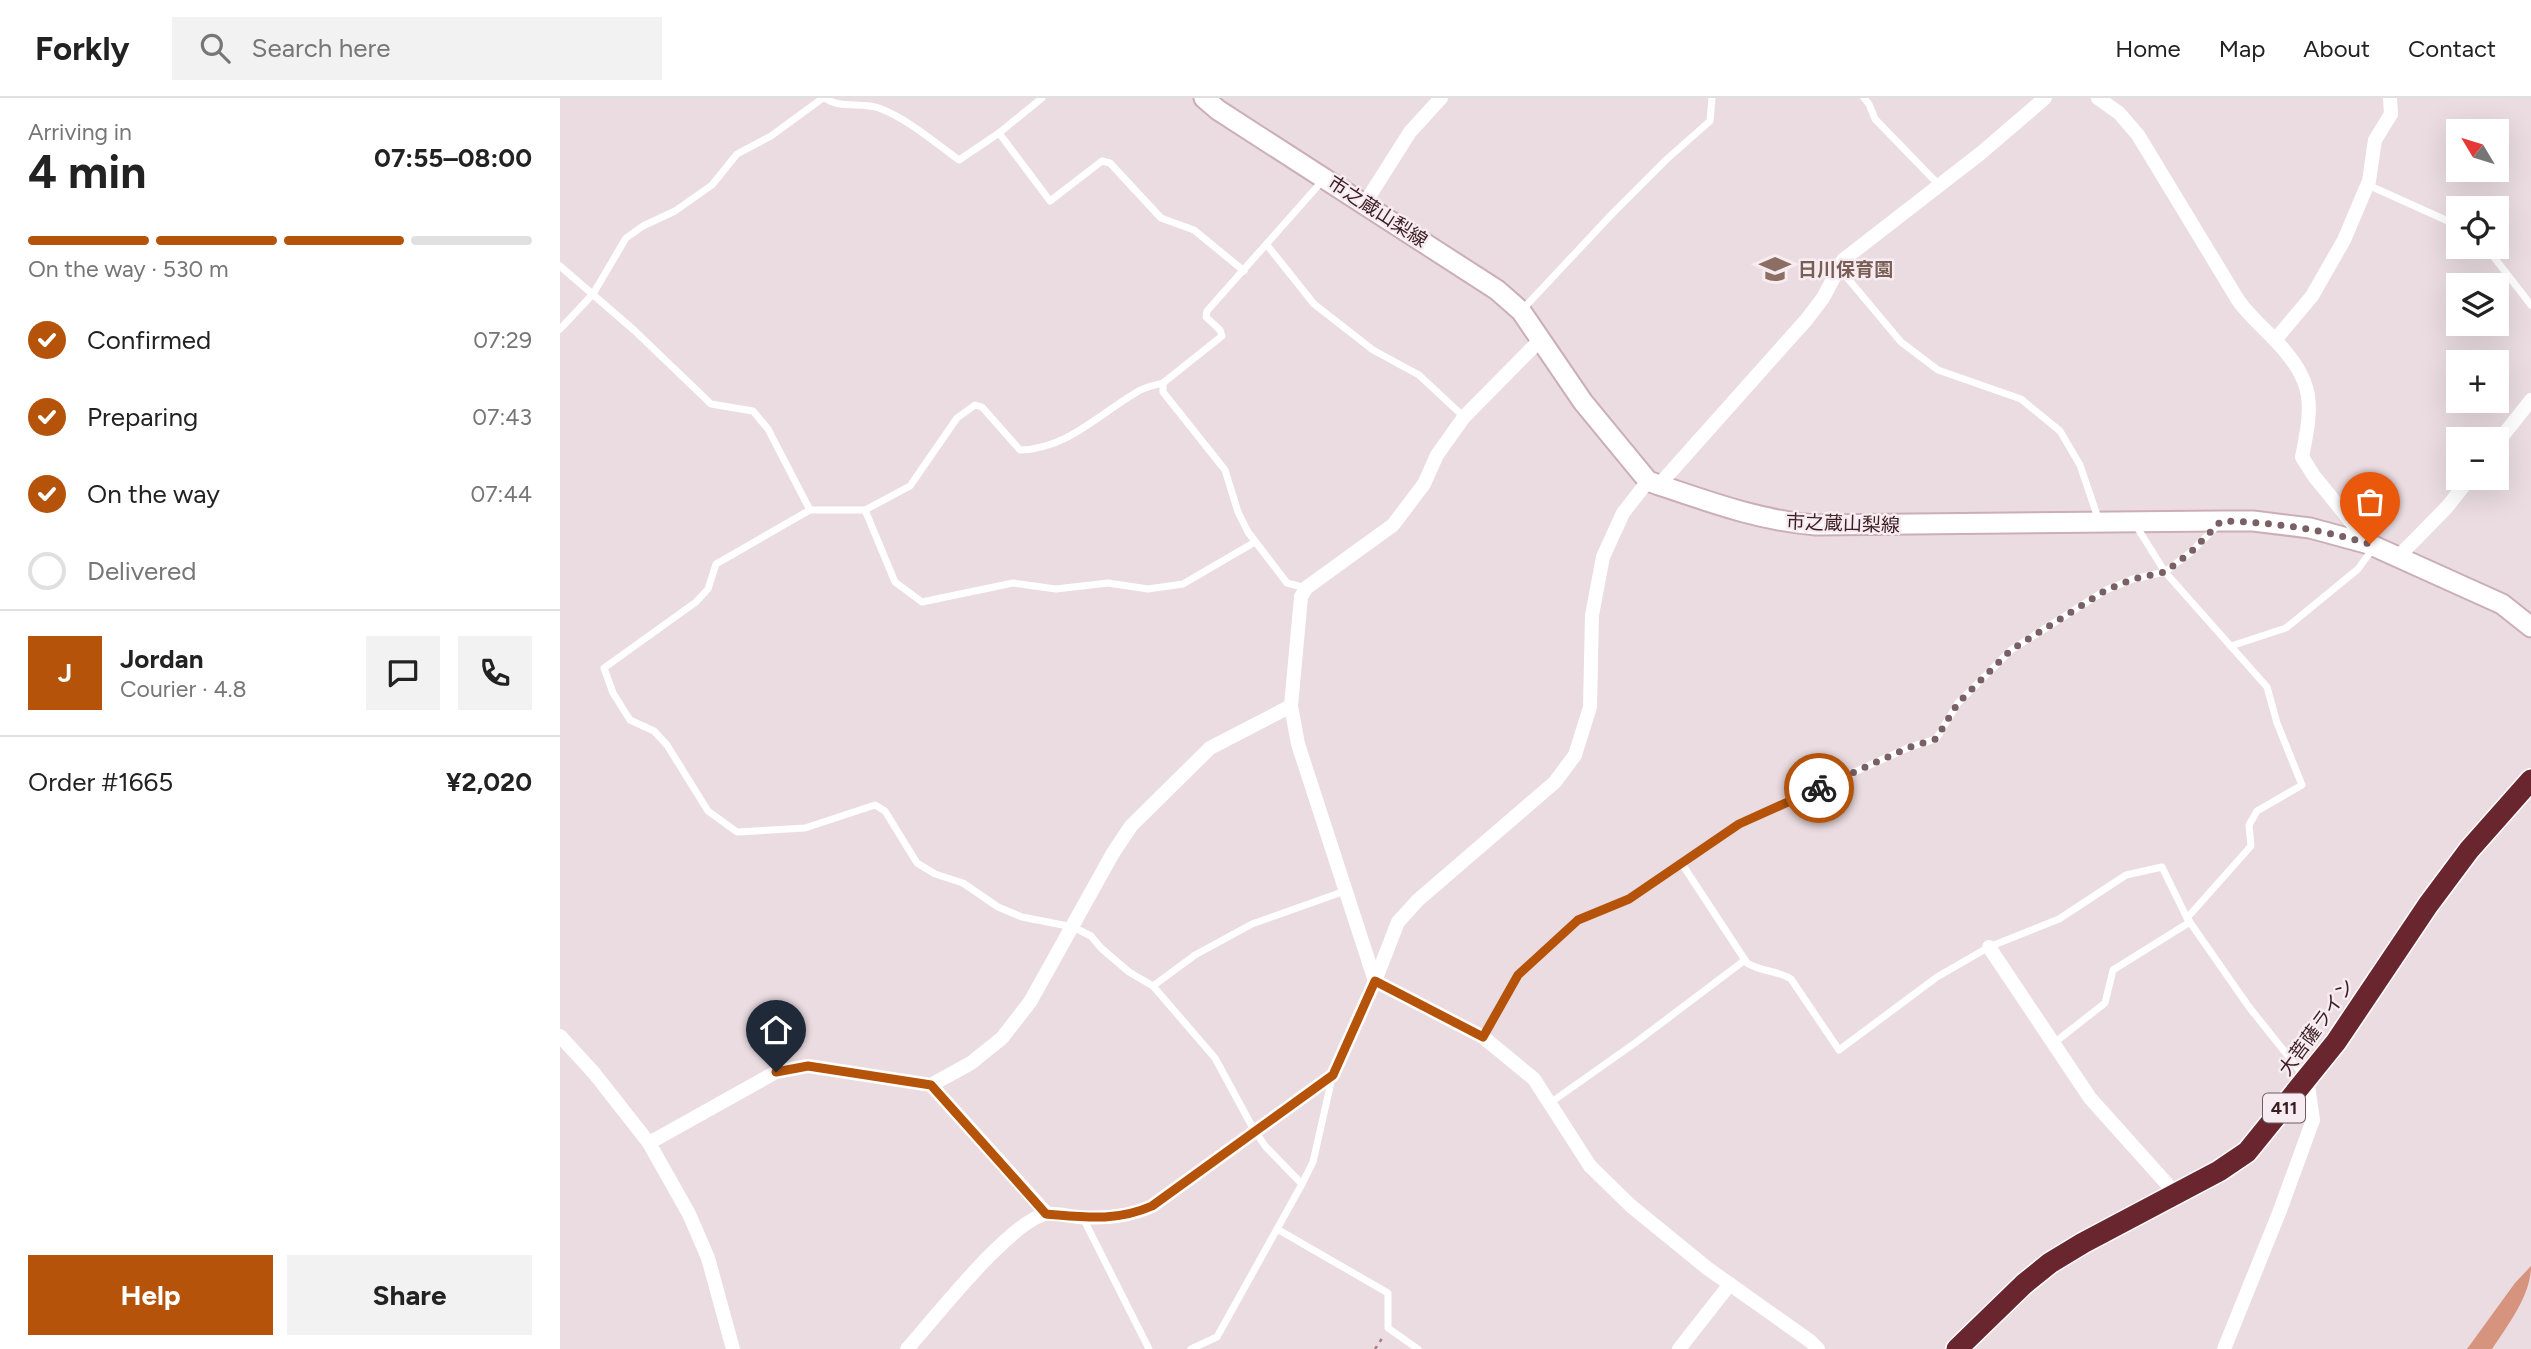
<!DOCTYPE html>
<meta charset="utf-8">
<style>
body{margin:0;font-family:Figtree,"Noto Sans JP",sans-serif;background:#f2f2f2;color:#222;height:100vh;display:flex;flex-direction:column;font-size:26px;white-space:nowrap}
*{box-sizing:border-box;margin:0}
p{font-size:23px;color:#767676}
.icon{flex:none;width:38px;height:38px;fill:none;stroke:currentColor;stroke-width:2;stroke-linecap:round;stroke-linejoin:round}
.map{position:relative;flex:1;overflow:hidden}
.details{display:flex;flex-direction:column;background:#fff;width:560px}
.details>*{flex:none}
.needle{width:46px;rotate:308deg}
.fabs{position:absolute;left:1886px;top:21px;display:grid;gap:14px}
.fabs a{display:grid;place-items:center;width:63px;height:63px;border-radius:0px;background:#fff;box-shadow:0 7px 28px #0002;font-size:35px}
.pin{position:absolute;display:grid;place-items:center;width:60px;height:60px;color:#fff;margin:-72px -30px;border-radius:50% 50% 50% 0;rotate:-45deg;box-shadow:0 0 7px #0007}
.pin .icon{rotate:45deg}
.courier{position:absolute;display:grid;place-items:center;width:70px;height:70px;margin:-35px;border:5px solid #b45309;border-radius:50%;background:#fff;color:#222;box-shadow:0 2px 9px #0007}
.overview em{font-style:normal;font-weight:700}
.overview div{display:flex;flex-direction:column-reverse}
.overview{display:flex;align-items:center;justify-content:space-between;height:119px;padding:0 28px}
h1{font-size:46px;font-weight:700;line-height:52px}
.bar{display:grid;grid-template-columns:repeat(4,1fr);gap:10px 7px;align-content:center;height:84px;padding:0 28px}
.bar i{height:9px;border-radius:5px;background:#e0e0e0}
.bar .on{background:#b45309}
.bar p{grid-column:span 4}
.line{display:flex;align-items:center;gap:18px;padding:0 28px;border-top:2px solid #e0e0e0}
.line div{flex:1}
.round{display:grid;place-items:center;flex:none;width:74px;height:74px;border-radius:0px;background:#f2f2f2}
ol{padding:0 28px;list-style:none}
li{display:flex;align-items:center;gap:21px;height:77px}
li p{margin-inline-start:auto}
li .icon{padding:7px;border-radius:50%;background:#b45309;color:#fff;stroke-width:4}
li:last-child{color:#767676}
li i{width:38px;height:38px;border:4px solid #e0e0e0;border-radius:50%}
.action{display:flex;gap:14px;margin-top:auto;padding:14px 28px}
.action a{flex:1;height:80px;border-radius:0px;background:#b45309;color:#fff;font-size:28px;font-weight:700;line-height:80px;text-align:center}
.action a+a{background:#f2f2f2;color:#222}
header{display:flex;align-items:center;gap:42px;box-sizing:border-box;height:98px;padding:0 35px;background:#fff;border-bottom:2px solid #e0e0e0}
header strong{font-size:33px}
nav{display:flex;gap:38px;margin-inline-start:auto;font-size:24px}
.search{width:490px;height:63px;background:#f2f2f2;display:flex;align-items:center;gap:18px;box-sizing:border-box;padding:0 24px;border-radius:0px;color:#767676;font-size:26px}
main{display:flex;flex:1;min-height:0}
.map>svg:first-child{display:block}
</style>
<header>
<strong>Forkly</strong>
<div class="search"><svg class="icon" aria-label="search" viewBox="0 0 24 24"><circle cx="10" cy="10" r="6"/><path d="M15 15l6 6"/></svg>Search here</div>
<nav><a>Home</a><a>Map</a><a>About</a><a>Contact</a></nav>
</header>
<main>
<section class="details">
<div class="overview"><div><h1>4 min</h1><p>Arriving in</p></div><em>07:55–08:00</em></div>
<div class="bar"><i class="on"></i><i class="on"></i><i class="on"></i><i></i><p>On the way · 530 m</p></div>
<ol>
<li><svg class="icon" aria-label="check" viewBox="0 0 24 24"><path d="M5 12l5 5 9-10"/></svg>Confirmed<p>07:29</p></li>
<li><svg class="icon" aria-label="check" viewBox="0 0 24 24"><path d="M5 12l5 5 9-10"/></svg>Preparing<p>07:43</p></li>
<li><svg class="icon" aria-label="check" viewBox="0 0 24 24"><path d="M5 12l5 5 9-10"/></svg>On the way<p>07:44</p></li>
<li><i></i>Delivered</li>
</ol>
<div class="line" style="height:126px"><b class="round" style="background:#b45309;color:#fff">J</b><div><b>Jordan</b><p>Courier · 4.8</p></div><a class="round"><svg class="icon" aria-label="chat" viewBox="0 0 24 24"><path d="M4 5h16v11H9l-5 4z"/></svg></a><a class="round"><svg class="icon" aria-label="phone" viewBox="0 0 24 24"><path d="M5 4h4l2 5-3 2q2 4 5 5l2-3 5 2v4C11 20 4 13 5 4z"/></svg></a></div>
<div class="line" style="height:91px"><div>Order #1665</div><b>¥2,020</b></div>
<div class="action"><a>Help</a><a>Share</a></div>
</section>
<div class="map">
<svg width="1971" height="1251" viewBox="0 0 1971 1251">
<rect width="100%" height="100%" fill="#eadce1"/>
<!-- water -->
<path fill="#d6937d" d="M 1971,1168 C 1971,1197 1948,1227 1932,1251 L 1907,1251 L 1955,1185 Z"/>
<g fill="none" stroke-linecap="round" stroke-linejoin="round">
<!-- secondary casing -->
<g stroke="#cbaeb6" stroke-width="23">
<path id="secondary" d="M 644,0 L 658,12 L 937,192 L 961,213 L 1023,304 L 1088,383 L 1099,387 C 1150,404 1201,423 1256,427 L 1661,423 L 1693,423 L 1750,430 L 1809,446 L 1942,506 L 1971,529"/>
</g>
<!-- highway casing -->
<g stroke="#fff" stroke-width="24">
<polyline id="highway" points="1397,1251 1464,1186 1490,1165 1523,1145 1659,1073 1687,1054 1776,944 1868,807 1909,752 1971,682"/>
</g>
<!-- path -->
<polyline stroke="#b17985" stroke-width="2.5" stroke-dasharray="3.5 5" stroke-linecap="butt" points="815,1251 823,1239"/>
<!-- lane -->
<g stroke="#fff" stroke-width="7">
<path d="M 265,0 C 279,11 302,4 319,10 C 348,21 374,44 399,62 L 439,35 L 490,103 L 542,63 L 550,65 L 601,120 L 634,132 L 684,173"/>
<polyline points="1304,0 1309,6 1315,21 1378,86"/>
<polyline points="439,35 482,0"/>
<polyline points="1808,87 1899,128"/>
<polyline points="707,147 754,206 813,252 859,277 904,319"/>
<polyline points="1926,149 1971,207"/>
<polyline points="0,168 75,233 151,306 193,313 208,331 250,412"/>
<polyline points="1279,170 1341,244 1378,272 1461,301 1500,333 1520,367 1539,423"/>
<polyline points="961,213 1052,116 1107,61 1150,23 1152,0"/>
<polyline points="0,231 33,196 66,140 83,128 115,113 152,87 177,56 211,38 263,0"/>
<path d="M 603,285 C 594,287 584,289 577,294 C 539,316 507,351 460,352 L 422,309 L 415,307 L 397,320 L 350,388 L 305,412 L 250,412 L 156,466 L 148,491 L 136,504 L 44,570 L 53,595 L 70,622 L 94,633 L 107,647 L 148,713 L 177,734 L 245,730 L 315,707 L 325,713 L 357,765 L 375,776 L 403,785 L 438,809 L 462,819 L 513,829 L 531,838 L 541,850 L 569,874 L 593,888 L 655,960 L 694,1032 L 706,1049 L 742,1086"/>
<polyline points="305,412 335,484 362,504 453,485 496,491 548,485 588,491 623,486 695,444"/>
<polyline points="1575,426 1605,474 1707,589 1717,625 1742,687 1697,713 1689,727 1691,748 1627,820"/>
<polyline points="746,490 727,485 688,434 678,414 665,372 603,294 603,285 662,238 660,232 646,219 647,213 764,81"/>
<polyline points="1671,548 1726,530 1798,471 1814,449"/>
<path d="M 1122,766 L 1187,865 C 1201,874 1217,872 1231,881 L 1279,952 L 1377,879 L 1429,849 L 1499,821 L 1566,777 L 1602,769 L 1627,820 L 1689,909 L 1744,978"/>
<polyline points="593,888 635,857 692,826 785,793"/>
<polyline points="923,939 958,877 1018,823 1069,801 1179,726 1350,649 1376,641 1398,605 1451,552 1546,492 1573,481 1605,474 1631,454 1657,428"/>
<polyline points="1494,945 1545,905 1553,872 1630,824"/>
<polyline points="990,1005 1075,945 1185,862"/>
<polyline points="523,1120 589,1251"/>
<polyline points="717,1131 828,1195 828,1230 858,1251"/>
<polyline points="631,1251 657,1239 742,1086 753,1064 772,980"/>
</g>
<!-- street -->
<g stroke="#fff" stroke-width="14">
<path d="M 1538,0 L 1559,15 L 1578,37 L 1678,202 C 1689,218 1703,229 1716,243 C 1755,285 1753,305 1742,359 L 1754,378 L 1809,446"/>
<polyline points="805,105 850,34 881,0"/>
<polyline points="980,242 904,319 877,357 864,386 833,427 746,490 741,499 731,608 738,646 815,883 923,939 974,981 1030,1068 1071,1108 1147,1170 1250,1243 1258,1251"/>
<polyline points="1715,242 1752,198 1784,142 1809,83 1815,42 1831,16 1830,0"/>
<polyline points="1937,345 1971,302"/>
<polyline points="1099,387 1247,221 1263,200 1283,162 1421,55 1485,0"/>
<polyline points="1838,459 1887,409 1910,380"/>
<polyline points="1429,849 1530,1000 1616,1096"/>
<polyline points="0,938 34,975 89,1045 129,1116 148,1160 173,1251"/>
<polyline points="371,987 487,1116"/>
<polyline points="89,1045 216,974 248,968 371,987 411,965 442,940 470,904 553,755 571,728 650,650 731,608"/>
<path d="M 347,1251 C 374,1221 450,1123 486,1116 C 495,1115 508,1118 518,1119 C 544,1121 568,1119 592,1108 L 773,977 L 815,883 L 838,824 L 858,802 L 995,684 L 1015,657 L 1030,609 L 1032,517 L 1043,459 L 1063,415 L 1088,383"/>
<polyline points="1119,1251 1170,1186"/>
<polyline points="1664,1251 1719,1115 1753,1022 1747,981"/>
</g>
<!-- secondary -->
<use href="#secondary" stroke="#fff" stroke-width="19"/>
<!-- highway -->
<use href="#highway" stroke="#69262e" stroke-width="21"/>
</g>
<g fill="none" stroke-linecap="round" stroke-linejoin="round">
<!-- done -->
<path stroke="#786065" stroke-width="7" stroke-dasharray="0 12.6" d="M 1259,690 L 1350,649 L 1376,641 L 1398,605 L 1451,552 L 1546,492 L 1573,481 L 1605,474 L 1631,454 L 1661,423 C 1713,424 1760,431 1810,446"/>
<!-- route -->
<path stroke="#b45309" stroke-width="9" d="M 216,974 L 248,968 L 371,987 L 486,1116 C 524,1119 556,1124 592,1108 L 773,977 L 815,883 L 923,939 L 958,877 L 1018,822 L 1069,801 L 1179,726 L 1259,690"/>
</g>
<!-- icons -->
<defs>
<g id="school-bare" transform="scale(2.415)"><path d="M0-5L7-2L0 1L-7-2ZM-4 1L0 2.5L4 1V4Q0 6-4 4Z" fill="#8d6e63" stroke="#f7ecf1" stroke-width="2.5" paint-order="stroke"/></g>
</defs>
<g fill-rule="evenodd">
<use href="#school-bare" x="1215" y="171"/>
</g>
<g text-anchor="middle" stroke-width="5" stroke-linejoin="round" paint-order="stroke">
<!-- shield labels -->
<rect fill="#f7ecf1" stroke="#735b60" stroke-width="2" x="1703" y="995.5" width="42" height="29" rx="5"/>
<g font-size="18" font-weight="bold" fill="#3a1d22">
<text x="1724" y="1016">411</text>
</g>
<!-- street labels -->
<g font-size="19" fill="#3a1d22" stroke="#f7ecf1">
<text transform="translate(818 113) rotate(33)" y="7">市之蔵山梨線</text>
<text transform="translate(1283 425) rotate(2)" y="7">市之蔵山梨線</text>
<text transform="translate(1756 929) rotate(-54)" y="7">大菩薩ライン</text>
</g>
<!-- education labels -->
<g font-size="19" font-weight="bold" fill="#785e54" stroke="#f7ecf1" text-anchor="start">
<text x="1238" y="178">日川保育園</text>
</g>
</g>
</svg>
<div class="fabs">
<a><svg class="needle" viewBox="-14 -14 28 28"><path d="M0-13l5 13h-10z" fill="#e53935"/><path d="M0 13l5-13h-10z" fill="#767676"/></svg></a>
<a><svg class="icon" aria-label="locate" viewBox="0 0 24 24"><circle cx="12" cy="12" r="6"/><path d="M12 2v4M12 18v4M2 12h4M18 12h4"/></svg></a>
<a><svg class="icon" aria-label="layers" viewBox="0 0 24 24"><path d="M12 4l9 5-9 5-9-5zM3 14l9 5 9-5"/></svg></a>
<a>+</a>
<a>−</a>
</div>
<div class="pin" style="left:1810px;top:446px;background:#ea580c"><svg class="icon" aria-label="bag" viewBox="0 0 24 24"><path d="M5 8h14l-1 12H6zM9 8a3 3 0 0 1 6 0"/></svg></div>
<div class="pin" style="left:216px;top:974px;background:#1f2937"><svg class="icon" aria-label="home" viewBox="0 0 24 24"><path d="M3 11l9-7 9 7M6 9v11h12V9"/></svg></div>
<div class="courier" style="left:1259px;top:690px"><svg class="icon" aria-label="bike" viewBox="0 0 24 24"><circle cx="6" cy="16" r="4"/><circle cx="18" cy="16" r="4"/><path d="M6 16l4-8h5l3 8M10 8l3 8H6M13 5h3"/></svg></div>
</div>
</main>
